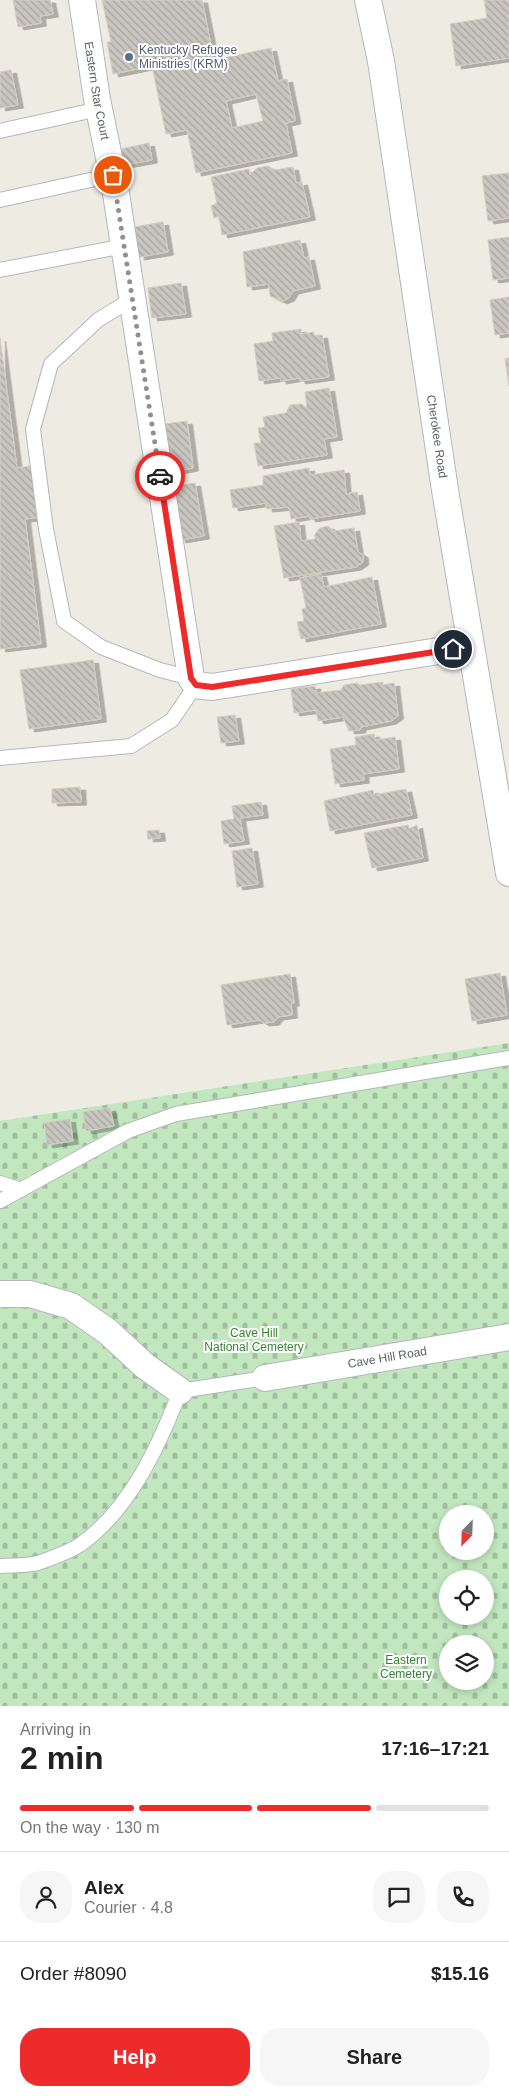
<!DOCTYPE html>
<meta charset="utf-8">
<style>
body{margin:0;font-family:Helvetica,sans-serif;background:#f6f6f6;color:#222;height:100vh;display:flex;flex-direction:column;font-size:19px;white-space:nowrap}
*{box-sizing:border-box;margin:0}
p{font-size:16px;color:#767676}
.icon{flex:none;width:28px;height:28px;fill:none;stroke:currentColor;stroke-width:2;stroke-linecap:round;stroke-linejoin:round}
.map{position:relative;height:1706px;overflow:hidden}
.drawer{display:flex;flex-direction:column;background:#fff;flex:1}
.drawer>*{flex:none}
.needle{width:32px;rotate:203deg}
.tools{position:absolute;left:439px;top:1505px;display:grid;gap:10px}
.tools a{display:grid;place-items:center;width:55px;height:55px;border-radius:50%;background:#fff;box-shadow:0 2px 8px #0003;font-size:25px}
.pin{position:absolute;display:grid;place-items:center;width:42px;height:42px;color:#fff;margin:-21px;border:2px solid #fff;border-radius:50%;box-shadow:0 1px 5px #0007}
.courier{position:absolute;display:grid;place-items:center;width:50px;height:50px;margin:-25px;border:4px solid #ed2b2b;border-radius:50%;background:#fff;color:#222;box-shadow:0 1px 6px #0007}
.overview em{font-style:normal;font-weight:700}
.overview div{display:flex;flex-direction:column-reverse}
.overview{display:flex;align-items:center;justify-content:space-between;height:85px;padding:0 20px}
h1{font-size:32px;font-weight:700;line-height:38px}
.bar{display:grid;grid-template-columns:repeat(4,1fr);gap:8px 5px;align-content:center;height:60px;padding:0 20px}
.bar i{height:6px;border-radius:4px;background:#e0e0e0}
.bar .current{background:#ed2b2b}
.bar p{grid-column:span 4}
.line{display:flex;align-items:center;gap:12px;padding:0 20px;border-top:1px solid #e0e0e0}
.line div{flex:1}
.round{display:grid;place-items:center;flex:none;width:52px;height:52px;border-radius:20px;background:#f6f6f6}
.cta{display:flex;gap:10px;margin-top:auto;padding:10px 20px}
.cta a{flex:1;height:58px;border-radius:20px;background:#ed2b2b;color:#fff;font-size:20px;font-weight:700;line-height:58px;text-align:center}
.cta a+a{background:#f6f6f6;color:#222}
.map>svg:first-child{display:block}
</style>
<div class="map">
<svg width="509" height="1706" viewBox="0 0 509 1706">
<defs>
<pattern id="cemetery-stones" width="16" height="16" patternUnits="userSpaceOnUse" patternTransform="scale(1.25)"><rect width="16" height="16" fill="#c2e7bf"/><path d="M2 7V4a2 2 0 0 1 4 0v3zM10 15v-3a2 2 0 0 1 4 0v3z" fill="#a1bf9f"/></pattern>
<pattern id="building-back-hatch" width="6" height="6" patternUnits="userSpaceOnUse" patternTransform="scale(1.25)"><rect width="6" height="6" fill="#c9c6c0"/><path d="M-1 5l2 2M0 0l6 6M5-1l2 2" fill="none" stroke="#a6a4a0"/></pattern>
<filter id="shadow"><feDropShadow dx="5.5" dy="3" stdDeviation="0" flood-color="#0004"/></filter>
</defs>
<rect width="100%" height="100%" fill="#eeebe3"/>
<!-- cemetery -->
<path fill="url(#cemetery-stones)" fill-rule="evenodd" d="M 509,1043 L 509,1706 L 0,1706 L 0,1121 ZM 448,1514 L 485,1514 L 485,1551 L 448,1551 ZM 448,1579 L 485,1579 L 485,1616 L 448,1616 ZM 448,1644 L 485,1644 L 485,1681 L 448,1681 Z"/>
<!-- building -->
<g fill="url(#building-back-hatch)" stroke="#d3ccc1" fill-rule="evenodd" filter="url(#shadow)">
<polygon points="13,0 50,0 53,14 40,16 41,23 18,27"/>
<path d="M 102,0 L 202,0 L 214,60 L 271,48 L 278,81 L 287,79 L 295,118 L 295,121 L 286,123 L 292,153 L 196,173 L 187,130 L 166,134 L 152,66 L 113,74 L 107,42 L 111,42 ZM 256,94 L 263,121 L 232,128 L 226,101 Z"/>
<polygon points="484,0 509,0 509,58 456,66 450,24 487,18"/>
<polygon points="11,70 18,105 0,108 0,72"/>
<polygon points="149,143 152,160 124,165 121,149"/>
<polygon points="268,166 275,170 293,167 296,183 302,182 310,217 222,235 219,216 214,218 211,206 217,203 211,177 249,169 250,175 257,168"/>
<polygon points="509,173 509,218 488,221 482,176"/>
<polygon points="163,222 168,252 139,257 134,227"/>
<polygon points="509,237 509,278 493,280 488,240"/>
<polygon points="300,240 304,258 309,257 315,286 293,291 289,298 282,301 270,296 269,284 247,287 243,252"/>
<polygon points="181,283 186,314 152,318 148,288"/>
<polygon points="509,297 509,333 495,335 490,300"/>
<polygon points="301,329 301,334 314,332 314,336 322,335 329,377 300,381 299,378 281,381 280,378 259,381 254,344 273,341 272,333"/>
<polygon points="0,338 17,468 36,465 42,517 25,519 41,644 0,649"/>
<polygon points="509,358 509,386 505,359"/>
<polygon points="329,388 337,437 324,439 327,455 258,466 254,443 261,443 258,428 265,427 263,417 286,413 290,405 302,404 307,408 305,392"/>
<polygon points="187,421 193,468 171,472 164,424"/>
<polygon points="309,468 310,475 344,470 346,494 357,492 360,511 310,519 309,516 291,519 289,507 267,509 266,503 233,508 230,490 263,485 263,476"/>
<polygon points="195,483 204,536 180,540 171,487"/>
<polygon points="299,522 301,541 315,539 315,534 320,528 328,526 334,531 354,528 358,552 363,555 363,562 356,567 284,578 274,526"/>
<polygon points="321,574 324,587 372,577 381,624 301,639 297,622 304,621 302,609 306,608 300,578"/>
<polygon points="93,660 101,719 29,729 20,670"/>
<polygon points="383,682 383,685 394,683 398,716 391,721 361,727 360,730 349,731 343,717 318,721 316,710 294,713 291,689 315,686 316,693 341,690 344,685 357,683 360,685"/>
<polygon points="235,715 239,741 221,743 217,717"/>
<polygon points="374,734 375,740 395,737 399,769 363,774 364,780 335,784 330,749 356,745 355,737"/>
<polygon points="80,787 81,802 52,803 52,789"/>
<polygon points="406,789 412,815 330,831 324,801 373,790 374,795"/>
<polygon points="261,802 263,815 240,818 244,841 224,844 221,821 234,819 232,806"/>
<polygon points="408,825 409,829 417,825 423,858 372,868 364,833"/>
<polygon points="159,830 160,838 148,839 147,831"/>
<polygon points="252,848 258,884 237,887 232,851"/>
<polygon points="500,973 507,1015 472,1021 465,979"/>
<polygon points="290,974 294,1003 291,1003 292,1015 278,1017 274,1022 264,1023 259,1020 227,1025 221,985"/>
<polygon points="110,1108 114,1126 86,1131 83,1112"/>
<polygon points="70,1119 73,1141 47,1145 44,1123"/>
</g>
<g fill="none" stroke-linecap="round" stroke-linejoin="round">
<!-- service casing -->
<g stroke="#b4b7bb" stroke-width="16">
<g id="service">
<polyline points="0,131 99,109"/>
<polyline points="0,200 113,175"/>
<polyline points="0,270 124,246"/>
<polyline points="132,299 98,320 51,364 33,429 46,529 64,621 101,647 160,670 191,678"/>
<polyline points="0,758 131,746 172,720 196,685"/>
<polyline points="0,1183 21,1190"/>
<polyline points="0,1201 128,1131 176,1114 509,1058"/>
<path d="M 0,1566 C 12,1565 27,1566 38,1563 C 49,1559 72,1551 81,1544 C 130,1509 159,1446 180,1391 L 265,1378"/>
</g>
</g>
<!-- minor casing -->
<g stroke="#b4b7bb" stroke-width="28">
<g id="minor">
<path id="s1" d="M 82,0 L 97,99 L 115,187 L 191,678 L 196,685 L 212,687 L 470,646"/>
<path id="s2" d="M 368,0 L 381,61 L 445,490 L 509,873"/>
<polyline points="0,1294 30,1294 71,1306 107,1331 145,1366 180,1391"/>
<path id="s3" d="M 265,1378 L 509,1337"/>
</g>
</g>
<!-- service -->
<use href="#service" stroke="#fff" stroke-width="14"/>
<!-- minor -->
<use href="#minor" stroke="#fff" stroke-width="26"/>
</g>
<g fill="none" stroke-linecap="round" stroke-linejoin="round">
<!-- done -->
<polyline stroke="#8e9190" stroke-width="5" stroke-dasharray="0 9" points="113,175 160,476"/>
<!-- route -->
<polyline stroke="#ed2b2b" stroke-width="6" points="160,476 191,678 196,685 212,687 453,649"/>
</g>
<!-- markers -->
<circle fill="#5c6f8a" stroke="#fff" stroke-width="2" cx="129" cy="57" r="5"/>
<g text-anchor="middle" stroke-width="4" stroke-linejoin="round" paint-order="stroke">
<!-- service labels -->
<g font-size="12" fill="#4e5e75" stroke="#fff" text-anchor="start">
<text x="139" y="54">Kentucky Refugee<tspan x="139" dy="14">Ministries (KRM)</tspan></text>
</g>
<!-- street labels -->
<g font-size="12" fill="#5b6064" stroke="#fff">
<text dy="4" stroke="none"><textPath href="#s1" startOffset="92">Eastern Star Court</textPath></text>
<text dy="4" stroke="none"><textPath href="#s2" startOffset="442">Cherokee Road</textPath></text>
<text dy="4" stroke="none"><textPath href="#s3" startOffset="124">Cave Hill Road</textPath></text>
</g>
<!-- park labels -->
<g font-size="12" fill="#358432" stroke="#fff">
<text x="254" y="1337">Cave Hill<tspan x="254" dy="14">National Cemetery</tspan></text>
<text x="406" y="1664">Eastern<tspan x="406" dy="14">Cemetery</tspan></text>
</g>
</g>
</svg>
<div class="tools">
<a><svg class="needle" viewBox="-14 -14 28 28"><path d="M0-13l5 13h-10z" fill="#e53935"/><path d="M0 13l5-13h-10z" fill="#767676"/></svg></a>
<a><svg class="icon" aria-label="locate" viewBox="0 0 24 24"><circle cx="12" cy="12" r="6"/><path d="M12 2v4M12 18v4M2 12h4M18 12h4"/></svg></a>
<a><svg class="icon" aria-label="layers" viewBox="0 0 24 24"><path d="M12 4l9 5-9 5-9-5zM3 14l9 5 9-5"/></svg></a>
</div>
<div class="pin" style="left:113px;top:175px;background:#ea580c"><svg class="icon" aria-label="bag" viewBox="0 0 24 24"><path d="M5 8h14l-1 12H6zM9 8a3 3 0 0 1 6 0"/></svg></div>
<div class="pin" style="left:453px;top:649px;background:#1f2937"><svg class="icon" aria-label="home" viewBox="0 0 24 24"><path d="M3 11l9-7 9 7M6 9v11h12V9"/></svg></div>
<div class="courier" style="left:160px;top:476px"><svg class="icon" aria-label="car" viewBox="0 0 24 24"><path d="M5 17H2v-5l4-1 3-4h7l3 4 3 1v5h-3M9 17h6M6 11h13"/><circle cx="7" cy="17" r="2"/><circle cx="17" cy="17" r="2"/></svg></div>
</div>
<section class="drawer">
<div class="overview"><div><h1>2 min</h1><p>Arriving in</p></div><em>17:16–17:21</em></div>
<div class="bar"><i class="current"></i><i class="current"></i><i class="current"></i><i></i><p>On the way · 130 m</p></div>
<div class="line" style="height:90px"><a class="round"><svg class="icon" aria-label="person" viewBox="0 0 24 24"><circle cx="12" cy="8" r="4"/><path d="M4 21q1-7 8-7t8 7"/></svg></a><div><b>Alex</b><p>Courier · 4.8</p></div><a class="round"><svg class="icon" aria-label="chat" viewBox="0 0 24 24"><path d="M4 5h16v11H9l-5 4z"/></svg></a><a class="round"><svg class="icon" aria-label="phone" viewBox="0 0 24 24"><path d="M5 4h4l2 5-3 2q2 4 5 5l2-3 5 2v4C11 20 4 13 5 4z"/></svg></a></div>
<div class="line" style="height:65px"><div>Order #8090</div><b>$15.16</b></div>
<div class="cta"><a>Help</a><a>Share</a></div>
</section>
